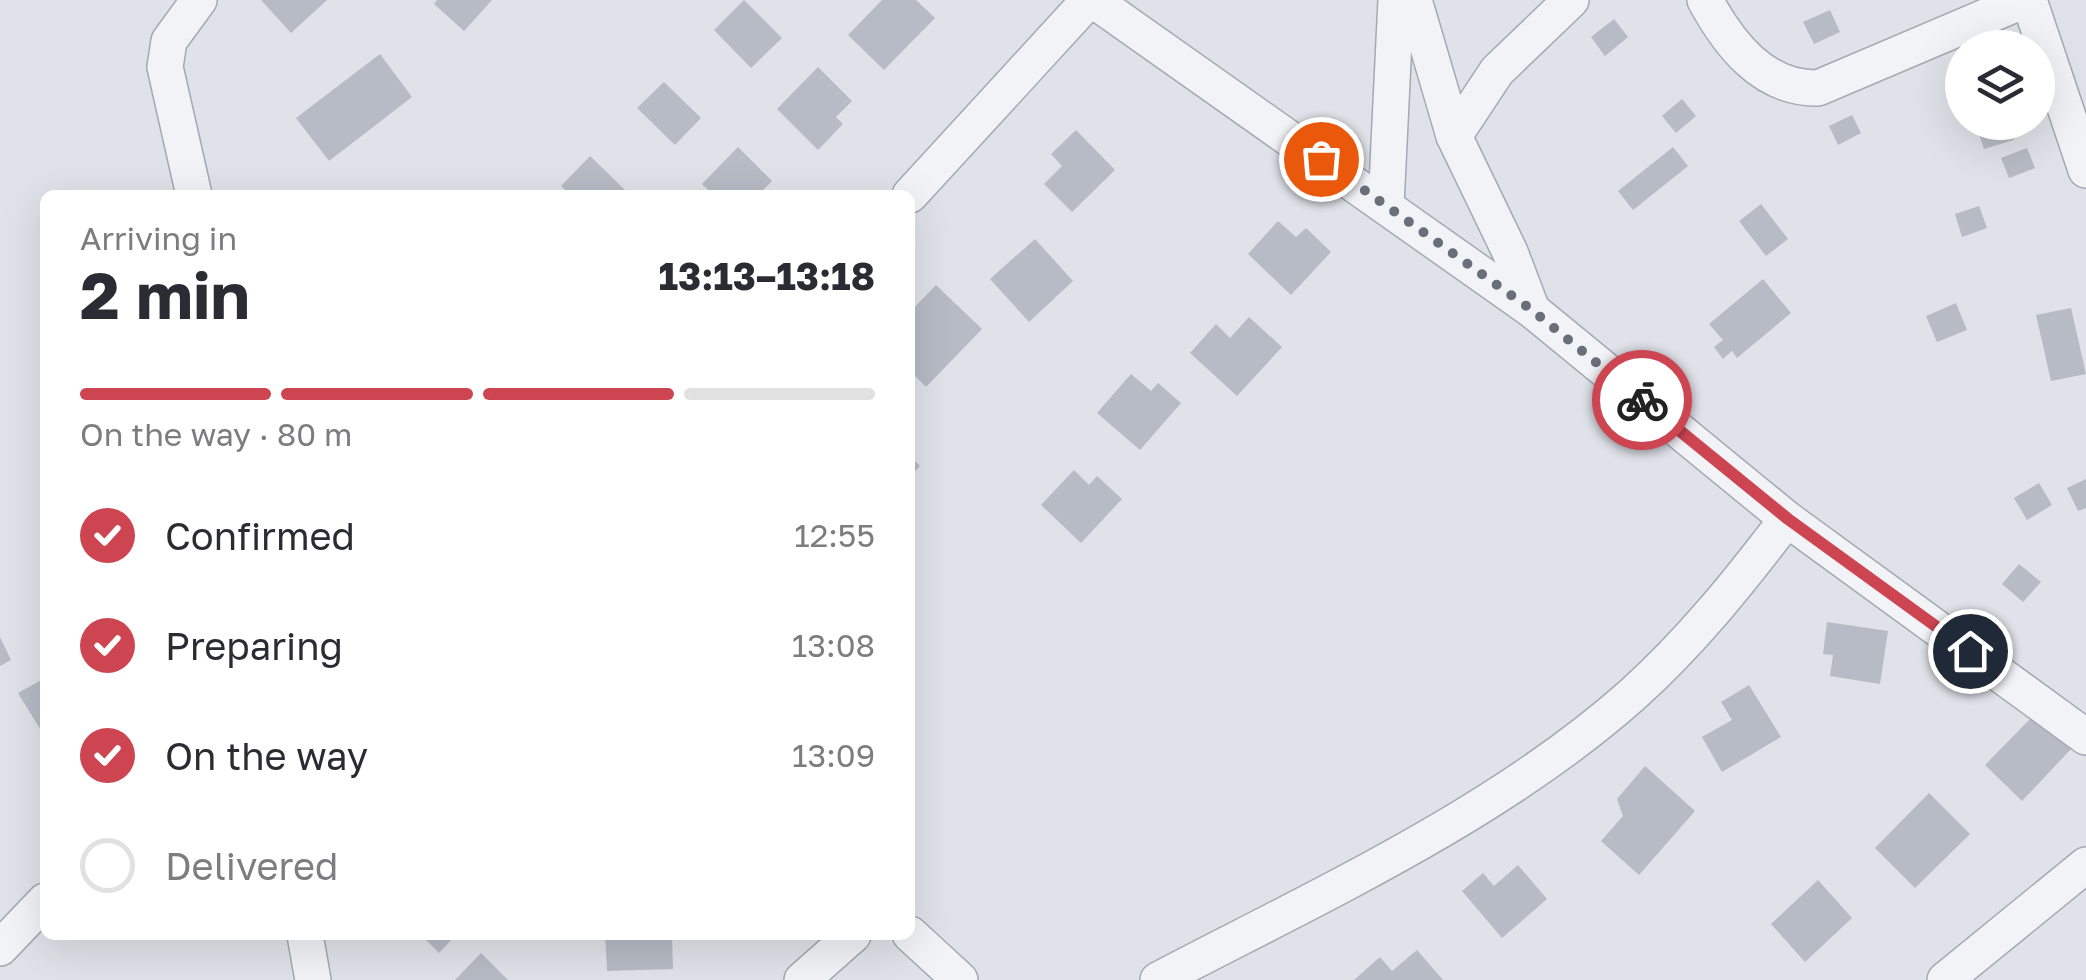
<!DOCTYPE html>
<meta charset="utf-8">
<style>
body{margin:0;font-family:"Golos Text",sans-serif;background:#f2f2f3;color:#2b2b33;height:100vh;display:flex;flex-direction:column;font-size:38px;white-space:nowrap}
*{box-sizing:border-box;margin:0}
p{font-size:32px;color:#7c7c81}
.icon{flex:none;width:55px;height:55px;fill:none;stroke:currentColor;stroke-width:2;stroke-linecap:round;stroke-linejoin:round}
.map{position:relative;flex:1;overflow:hidden}
.sheet{position:absolute;left:40px;top:190px;width:875px;height:750px;display:flex;flex-direction:column;background:#fff;border-radius:15px;box-shadow:0 10px 40px #0002}
.sheet>*{flex:none}
.fabs{position:absolute;left:1945px;top:30px;display:grid;gap:20px}
.fabs a{display:grid;place-items:center;width:110px;height:110px;border-radius:50%;background:#fff;box-shadow:0 10px 40px #0002;font-size:50px}
.pin{position:absolute;display:grid;place-items:center;width:85px;height:85px;color:#fff;margin:-42px;border:5px solid #fff;border-radius:50%;box-shadow:0 2px 10px #0007}
.courier{position:absolute;display:grid;place-items:center;width:100px;height:100px;margin:-50px;border:8px solid #cd4551;border-radius:50%;background:#fff;color:#222;box-shadow:0 2px 12px #0007}
.summary em{font-style:normal;font-weight:700}
.summary div{display:flex;flex-direction:column-reverse}
.summary{display:flex;align-items:center;justify-content:space-between;height:170px;padding:0 40px}
h1{font-size:65px;font-weight:700;line-height:75px}
.bar{display:grid;grid-template-columns:repeat(4,1fr);gap:15px 10px;align-content:center;height:120px;padding:0 40px}
.bar i{height:12px;border-radius:8px;background:#e1e1e2}
.bar .current{background:#cd4551}
.bar p{grid-column:span 4}
ol{padding:0 40px;list-style:none}
li{display:flex;align-items:center;gap:30px;height:110px}
li p{margin-inline-start:auto}
li .icon{padding:10px;border-radius:50%;background:#cd4551;color:#fff;stroke-width:4}
li:last-child{color:#7c7c81}
li i{width:55px;height:55px;border:5px solid #e1e1e2;border-radius:50%}
.map>svg:first-child{display:block}
</style>
<div class="map">
<svg width="2086" height="980" viewBox="0 0 2086 980">
<rect width="100%" height="100%" fill="#dfe2e8"/>
<!-- building -->
<g fill="#b6bbc5">
<polygon points="261,0 327,0 291,33"/>
<polygon points="437,0 492,0 464,31 434,4"/>
<polygon points="744,0 782,38 751,68 714,30"/>
<polygon points="882,0 916,0 935,18 884,70 848,35"/>
<polygon points="1830,10 1840,32 1814,44 1803,22"/>
<polygon points="1614,19 1628,37 1605,56 1591,37"/>
<polygon points="380,54 412,97 329,161 296,118"/>
<polygon points="818,67 852,101 836,117 843,124 818,150 777,109"/>
<polygon points="664,82 701,118 675,145 637,108"/>
<polygon points="1682,99 1696,116 1676,133 1662,116"/>
<polygon points="1852,115 1861,133 1838,145 1829,126"/>
<polygon points="1966,122 2009,122 2014,140 1984,149 1977,128 1969,131"/>
<polygon points="1076,130 1115,170 1072,212 1044,184 1062,166 1051,154"/>
<polygon points="738,147 772,181 758,195 713,195 702,184"/>
<polygon points="1673,147 1688,166 1633,210 1618,191"/>
<polygon points="2027,148 2035,168 2009,178 2001,158"/>
<polygon points="590,156 630,195 570,195 561,186"/>
<polygon points="1761,204 1788,239 1766,256 1739,221"/>
<polygon points="1979,206 1987,228 1962,237 1955,214"/>
<polygon points="1278,221 1296,237 1306,228 1331,252 1291,295 1248,254"/>
<polygon points="1035,239 1073,281 1029,322 990,279"/>
<polygon points="1763,279 1791,313 1737,358 1732,351 1723,359 1714,347 1723,340 1709,324"/>
<polygon points="936,285 982,329 926,387 910,371 910,312"/>
<polygon points="1956,303 1967,330 1937,342 1926,316"/>
<polygon points="2071,308 2086,374 2051,381 2036,315"/>
<polygon points="1249,317 1282,347 1237,396 1190,353 1216,324 1230,338"/>
<polygon points="1131,374 1151,391 1158,383 1181,403 1140,450 1097,413"/>
<polygon points="910,456 920,466 910,477"/>
<polygon points="1074,470 1089,485 1097,476 1122,499 1081,543 1041,505"/>
<polygon points="2086,479 2086,508 2078,511 2067,488"/>
<polygon points="2039,483 2052,505 2027,520 2014,498"/>
<polygon points="2019,564 2041,582 2023,602 2002,584"/>
<polygon points="1827,622 1888,631 1880,684 1830,676 1833,655 1823,654"/>
<polygon points="0,637 11,660 0,666"/>
<polygon points="45,678 45,737 18,693"/>
<polygon points="1749,685 1781,737 1722,772 1702,737 1732,720 1721,702"/>
<polygon points="2035,714 2071,749 2022,801 1985,765"/>
<polygon points="1645,766 1695,811 1639,875 1601,841 1623,816 1617,799"/>
<polygon points="1929,793 1970,834 1915,888 1875,848"/>
<polygon points="1518,865 1547,899 1502,938 1462,891 1483,873 1494,886"/>
<polygon points="1818,880 1852,918 1805,962 1771,924"/>
<polygon points="421,935 456,935 439,953"/>
<polygon points="605,935 672,935 673,969 607,971"/>
<polygon points="1417,950 1443,980 1354,980 1380,957 1392,971"/>
<polygon points="481,953 508,980 455,980"/>
</g>
<g fill="none" stroke-linecap="round" stroke-linejoin="round">
<!-- minor casing -->
<g stroke="#a4a9b2" stroke-width="38">
<g id="minor">
<polyline points="1093,0 1532,310 1787,519 2086,737"/>
<polyline points="1414,0 1454,136 1510,252 1532,310"/>
<path d="M 1705,0 C 1729,44 1763,89 1818,88 L 2025,0"/>
<polyline points="2029,0 2086,170"/>
<polyline points="1454,136 1497,71 1571,0"/>
<polyline points="194,195 165,67 169,41 199,0"/>
<polyline points="910,195 1089,0"/>
<polyline points="1386,205 1396,0"/>
<polyline points="910,934 960,980"/>
<polyline points="305,935 313,980"/>
<polyline points="0,948 45,901"/>
<polyline points="802,980 853,935"/>
<path d="M 1158,980 C 1316,897 1497,815 1632,695 C 1691,642 1739,582 1787,519"/>
<polyline points="1945,980 2086,865"/>
</g>
</g>
<!-- minor -->
<use href="#minor" stroke="#f2f3f7" stroke-width="35"/>
</g>
<g fill="none" stroke-linecap="round" stroke-linejoin="round">
<!-- done -->
<polyline stroke="#686e7a" stroke-width="10" stroke-dasharray="0 18" points="1321,159 1532,310 1642,400"/>
<!-- route -->
<polyline stroke="#cd4551" stroke-width="12" points="1642,400 1788,519 1970,651"/>
</g>
</svg>
<div class="fabs">
<a><svg class="icon" aria-label="layers" viewBox="0 0 24 24"><path d="M12 4l9 5-9 5-9-5zM3 14l9 5 9-5"/></svg></a>
</div>
<div class="pin" style="left:1321px;top:159px;background:#ea580c"><svg class="icon" aria-label="bag" viewBox="0 0 24 24"><path d="M5 8h14l-1 12H6zM9 8a3 3 0 0 1 6 0"/></svg></div>
<div class="pin" style="left:1970px;top:651px;background:#1f2937"><svg class="icon" aria-label="home" viewBox="0 0 24 24"><path d="M3 11l9-7 9 7M6 9v11h12V9"/></svg></div>
<div class="courier" style="left:1642px;top:400px"><svg class="icon" aria-label="bike" viewBox="0 0 24 24"><circle cx="6" cy="16" r="4"/><circle cx="18" cy="16" r="4"/><path d="M6 16l4-8h5l3 8M10 8l3 8H6M13 5h3"/></svg></div>
<section class="sheet">
<div class="summary"><div><h1>2 min</h1><p>Arriving in</p></div><em>13:13–13:18</em></div>
<div class="bar"><i class="current"></i><i class="current"></i><i class="current"></i><i></i><p>On the way · 80 m</p></div>
<ol>
<li><svg class="icon" aria-label="check" viewBox="0 0 24 24"><path d="M5 12l5 5 9-10"/></svg>Confirmed<p>12:55</p></li>
<li><svg class="icon" aria-label="check" viewBox="0 0 24 24"><path d="M5 12l5 5 9-10"/></svg>Preparing<p>13:08</p></li>
<li><svg class="icon" aria-label="check" viewBox="0 0 24 24"><path d="M5 12l5 5 9-10"/></svg>On the way<p>13:09</p></li>
<li><i></i>Delivered</li>
</ol>
</section>
</div>
